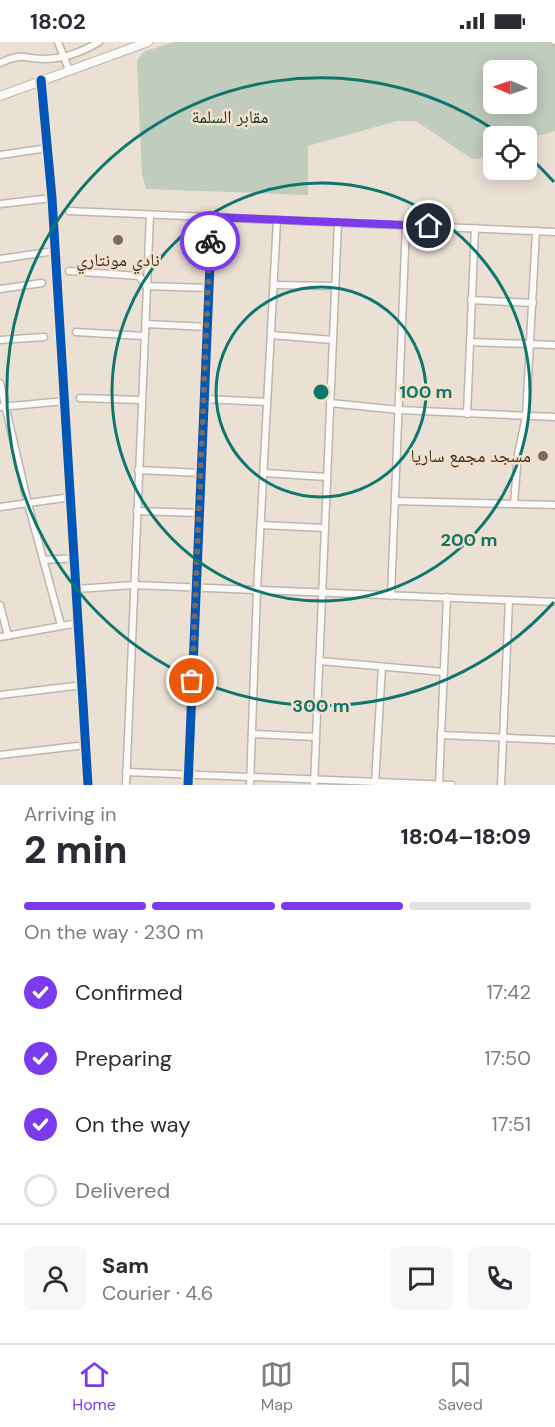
<!DOCTYPE html>
<meta charset="utf-8">
<style>
body{margin:0;font-family:"DM Sans","Noto Naskh Arabic",sans-serif;background:#f7f7f7;color:#2b2b33;height:100vh;display:flex;flex-direction:column;font-size:22px;white-space:nowrap}
*{box-sizing:border-box;margin:0}
p{font-size:20px;color:#7c7c81}
.icon{flex:none;width:33px;height:33px;fill:none;stroke:currentColor;stroke-width:2;stroke-linecap:round;stroke-linejoin:round}
.map{position:relative;height:743px;overflow:hidden}
.side{display:flex;flex-direction:column;background:#fff;flex:1}
.side>*{flex:none}
.needle{width:39px;rotate:272deg}
.tools{position:absolute;left:483px;top:18px;display:grid;gap:12px}
.tools a{display:grid;place-items:center;width:54px;height:54px;border-radius:9px;background:#fff;box-shadow:0 3px 15px #0003;font-size:30px}
.pin{position:absolute;display:grid;place-items:center;width:51px;height:51px;color:#fff;margin:-26px;border:3px solid #fff;border-radius:50%;box-shadow:0 2px 6px #0007}
.courier{position:absolute;display:grid;place-items:center;width:60px;height:60px;margin:-30px;border:4px solid #7c3aed;border-radius:50%;background:#fff;color:#222;box-shadow:0 2px 8px #0007}
.headline em{font-style:normal;font-weight:800}
.headline div{display:flex;flex-direction:column-reverse}
.headline{display:flex;align-items:center;justify-content:space-between;height:102px;padding:0 24px}
h1{font-size:39px;font-weight:800;line-height:45px}
.bar{display:grid;grid-template-columns:repeat(4,1fr);gap:9px 6px;align-content:center;height:72px;padding:0 24px}
.bar i{height:8px;border-radius:4px;background:#e1e1e2}
.bar .on{background:#7c3aed}
.bar p{grid-column:span 4}
.line{display:flex;align-items:center;gap:15px;padding:0 24px;border-top:2px solid #e1e1e2}
.line div{flex:1}
.round{display:grid;place-items:center;flex:none;width:63px;height:63px;border-radius:9px;background:#f7f7f7}
ol{padding:0 24px;list-style:none}
li{display:flex;align-items:center;gap:18px;height:66px}
li p{margin-inline-start:auto}
li .icon{padding:6px;border-radius:50%;background:#7c3aed;color:#fff;stroke-width:4}
li:last-child{color:#7c7c81}
li i{width:33px;height:33px;border:3px solid #e1e1e2;border-radius:50%}
.status{display:flex;justify-content:space-between;align-items:center;height:42px;padding:0 30px;background:#fff;direction:ltr}
.status svg{height:16px;fill:currentColor}
.tabs{display:flex;justify-content:space-around;align-items:center;height:84px;border-top:2px solid #e1e1e2;background:#fff;font-size:16px;color:#7c7c81}
.tabs a{display:grid;justify-items:center;gap:3px}
.tabs .on{color:#7c3aed}
.map>svg:first-child{display:block}
</style>
<div class="status"><b>18:02</b><svg viewBox="0 0 49 12"><path d="M0 12V9h3v3zM5 12V6h3v6zM10 12V3h3v9zM15 12V0h3v12zM26 1h20v11H26zM47 4h2v5h-2z"/></svg></div>
<div class="map">
<svg width="555" height="743" viewBox="0 0 555 743">
<rect width="100%" height="100%" fill="#ebe0d4"/>
<!-- green -->
<path fill="#c0ccbe" fill-rule="evenodd" d="M 174,0 L 555,0 L 555,89 L 527,97 L 526,94 L 494,94 L 492,115 L 472,117 L 416,79 L 397,79 L 308,104 L 308,153 L 146,147 L 142,132 L 137,19 L 143,10 ZM 494,28 L 526,28 L 526,62 L 494,62 Z"/>
<g fill="none" stroke-linecap="round" stroke-linejoin="round">
<!-- service casing -->
<g stroke="#beb6ac" stroke-width="6">
<polyline id="service" points="553,0 555,1"/>
</g>
<!-- minor casing -->
<g stroke="#beb6ac" stroke-width="9">
<g id="minor">
<polyline points="58,0 69,28"/>
<path d="M 0,21 C 25,10 22,17 45,17 C 65,17 82,10 99,0"/>
<polyline points="0,113 48,106"/>
<polyline points="0,162 52,156"/>
<polyline points="69,169 555,190"/>
<polyline points="0,217 55,209"/>
<polyline points="69,229 139,234 146,244 208,246"/>
<polyline points="274,243 335,244"/>
<polyline points="0,247 42,241"/>
<polyline points="471,258 533,261"/>
<polyline points="146,282 208,285"/>
<polyline points="76,290 144,294"/>
<polyline points="271,293 333,298"/>
<polyline points="0,298 44,295"/>
<polyline points="470,300 555,303"/>
<polyline points="0,341 28,462 61,583"/>
<polyline points="80,356 141,358"/>
<polyline points="205,357 267,360"/>
<polyline points="330,361 399,368 555,375"/>
<polyline points="0,365 65,359"/>
<polyline points="467,372 475,186"/>
<polyline points="138,428 201,431"/>
<polyline points="265,431 326,435"/>
<polyline points="395,459 555,463"/>
<polyline points="514,462 518,412 526,374 536,189"/>
<polyline points="0,465 71,455"/>
<polyline points="137,469 199,471"/>
<polyline points="261,483 324,486"/>
<polyline points="44,518 75,516"/>
<polyline points="76,547 134,543 555,560"/>
<polyline points="391,554 406,182"/>
<polyline points="0,563 8,594"/>
<polyline points="0,595 78,581"/>
<polyline points="320,619 444,630"/>
<polyline points="0,653 83,643"/>
<polyline points="252,692 315,695"/>
<polyline points="441,693 555,698"/>
<polyline points="0,713 86,703"/>
<polyline points="126,730 452,743"/>
<polyline points="375,741 382,625"/>
<polyline points="126,743 150,173"/>
<polyline points="188,743 212,175"/>
<polyline points="250,743 257,548 277,178"/>
<polyline points="314,743 338,180"/>
<polyline points="439,743 447,555"/>
<polyline points="501,743 509,558"/>
</g>
</g>
<!-- tertiary casing -->
<g stroke="#beb6ac" stroke-width="10">
<g id="tertiary">
<polyline points="41,38 52,156 88,743"/>
<polyline points="0,54 148,0"/>
</g>
</g>
<!-- service -->
<use href="#service" stroke="#fcfaf9" stroke-width="3"/>
<!-- minor -->
<use href="#minor" stroke="#fcfaf9" stroke-width="6"/>
<!-- tertiary -->
<use href="#tertiary" stroke="#fcfaf9" stroke-width="8"/>
<!-- cycleway casing -->
<g stroke="#f5e0ca" stroke-width="13">
<g id="cycleway">
<polyline points="41,38 52,156 88,743"/>
<polyline points="188,743 212,175"/>
</g>
</g>
<!-- cycleway -->
<use href="#cycleway" stroke="#0057b8" stroke-width="9"/>
</g>
<g fill="none" stroke-linecap="round" stroke-linejoin="round">
<!-- done -->
<polyline stroke="#756c63" stroke-width="6" stroke-dasharray="0 10.8" points="192,639 210,199"/>
<!-- route -->
<polyline stroke="#7c3aed" stroke-width="8" points="210,199 212,175 429,184"/>
</g>
<!-- distance rings -->
<g fill="none" stroke="#0f766e" stroke-width="3">
<circle cx="321" cy="350" r="105"/>
<circle cx="321" cy="350" r="209"/>
<path d="M554 560A314 314 0 1 1 503 94M527 113A314 314 0 0 1 554 140"/>
</g>
<!-- markers -->
<g fill="#756c63" stroke="#f5e0ca" stroke-width="2">
<circle cx="118" cy="198" r="6"/>
<circle cx="543" cy="414" r="6"/>
</g>
<g text-anchor="middle" stroke-width="5" stroke-linejoin="round" paint-order="stroke">
<!-- park labels -->
<g font-size="18" fill="#003825" stroke="#f5e0ca">
<text x="230" y="81">مقابر السلمة</text>
</g>
<!-- poi labels -->
<g font-size="18" fill="#362e26" stroke="#f5e0ca">
<text x="118" y="224">نادي مونتاري</text>
<text x="531" y="420" text-anchor="end">مسجد مجمع ساريا</text>
</g>
</g>
<circle cx="321" cy="350" r="9" fill="#0f766e" stroke="#f5e0ca" stroke-width="3"/>
<g font-size="18" text-anchor="middle" font-weight="bold" fill="#0f766e" stroke="#f5e0ca" stroke-width="5" stroke-linejoin="round" paint-order="stroke">
<text x="426" y="356">100 m</text>
<text x="469" y="504">200 m</text>
<text x="321" y="670">300 m</text>
</g>
</svg>
<div class="tools">
<a><svg class="needle" viewBox="-14 -14 28 28"><path d="M0-13l5 13h-10z" fill="#e53935"/><path d="M0 13l5-13h-10z" fill="#7c7c81"/></svg></a>
<a><svg class="icon" aria-label="locate" viewBox="0 0 24 24"><circle cx="12" cy="12" r="6"/><path d="M12 2v4M12 18v4M2 12h4M18 12h4"/></svg></a>
</div>
<div class="pin" style="left:192px;top:639px;background:#ea580c"><svg class="icon" aria-label="bag" viewBox="0 0 24 24"><path d="M5 8h14l-1 12H6zM9 8a3 3 0 0 1 6 0"/></svg></div>
<div class="pin" style="left:429px;top:184px;background:#1f2937"><svg class="icon" aria-label="home" viewBox="0 0 24 24"><path d="M3 11l9-7 9 7M6 9v11h12V9"/></svg></div>
<div class="courier" style="left:210px;top:199px"><svg class="icon" aria-label="bike" viewBox="0 0 24 24"><circle cx="6" cy="16" r="4"/><circle cx="18" cy="16" r="4"/><path d="M6 16l4-8h5l3 8M10 8l3 8H6M13 5h3"/></svg></div>
</div>
<section class="side">
<div class="headline"><div><h1>2 min</h1><p>Arriving in</p></div><em>18:04–18:09</em></div>
<div class="bar"><i class="on"></i><i class="on"></i><i class="on"></i><i></i><p>On the way · 230 m</p></div>
<ol>
<li><svg class="icon" aria-label="check" viewBox="0 0 24 24"><path d="M5 12l5 5 9-10"/></svg>Confirmed<p>17:42</p></li>
<li><svg class="icon" aria-label="check" viewBox="0 0 24 24"><path d="M5 12l5 5 9-10"/></svg>Preparing<p>17:50</p></li>
<li><svg class="icon" aria-label="check" viewBox="0 0 24 24"><path d="M5 12l5 5 9-10"/></svg>On the way<p>17:51</p></li>
<li><i></i>Delivered</li>
</ol>
<div class="line" style="height:108px"><a class="round"><svg class="icon" aria-label="person" viewBox="0 0 24 24"><circle cx="12" cy="8" r="4"/><path d="M4 21q1-7 8-7t8 7"/></svg></a><div><b>Sam</b><p>Courier · 4.6</p></div><a class="round"><svg class="icon" aria-label="chat" viewBox="0 0 24 24"><path d="M4 5h16v11H9l-5 4z"/></svg></a><a class="round"><svg class="icon" aria-label="phone" viewBox="0 0 24 24"><path d="M5 4h4l2 5-3 2q2 4 5 5l2-3 5 2v4C11 20 4 13 5 4z"/></svg></a></div>
</section>
<nav class="tabs">
<a class="on"><svg class="icon" aria-label="home" viewBox="0 0 24 24"><path d="M3 11l9-7 9 7M6 9v11h12V9"/></svg>Home</a>
<a><svg class="icon" aria-label="map" viewBox="0 0 24 24"><path d="M3 6l6-2 6 2 6-2v14l-6 2-6-2-6 2zM9 4v14M15 6v14"/></svg>Map</a>
<a><svg class="icon" aria-label="saved" viewBox="0 0 24 24"><path d="M7 4h10v16l-5-4-5 4z"/></svg>Saved</a>
</nav>
